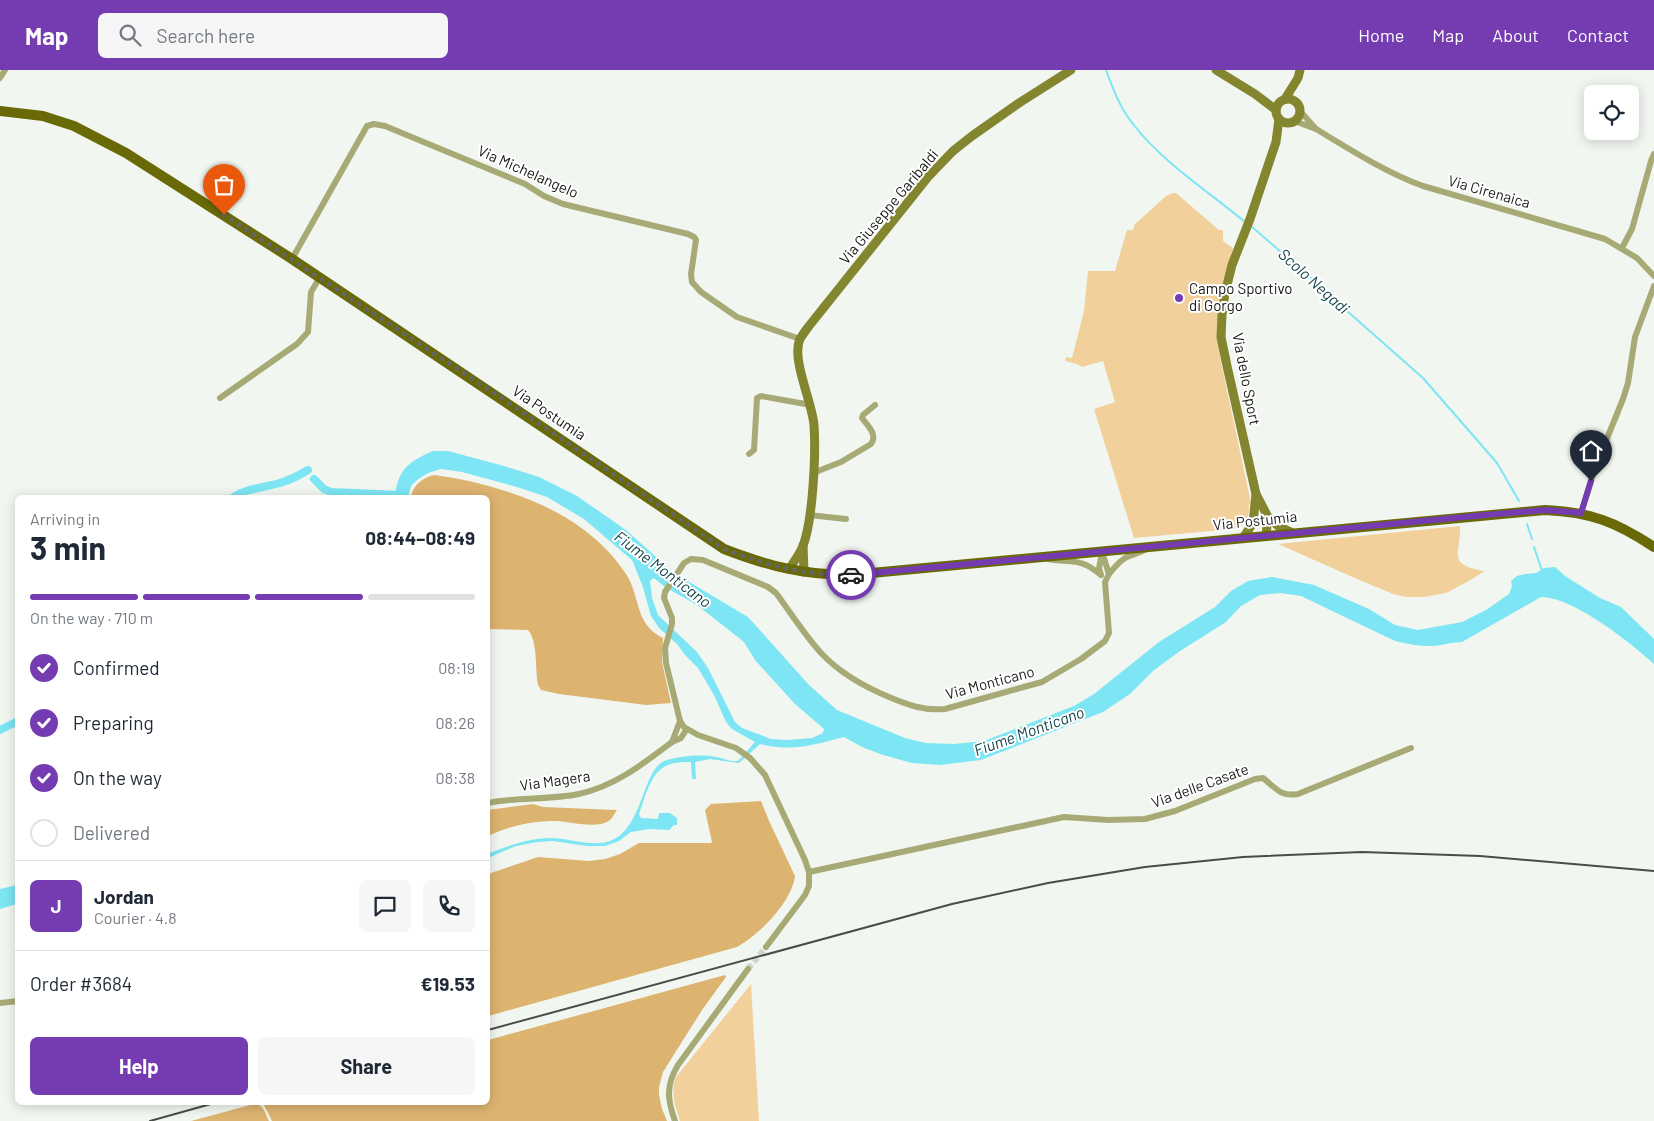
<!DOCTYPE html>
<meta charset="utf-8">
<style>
body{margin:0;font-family:Barlow,sans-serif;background:#f6f6f7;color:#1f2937;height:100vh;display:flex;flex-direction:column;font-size:19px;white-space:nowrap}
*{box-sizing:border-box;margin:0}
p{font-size:16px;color:#747a83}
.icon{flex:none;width:28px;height:28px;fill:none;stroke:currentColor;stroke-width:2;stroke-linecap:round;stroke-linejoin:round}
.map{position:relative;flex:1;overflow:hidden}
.sheet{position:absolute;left:15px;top:425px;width:475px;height:610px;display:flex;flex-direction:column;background:#fff;border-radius:8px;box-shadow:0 2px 12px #0003}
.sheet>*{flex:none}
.controls{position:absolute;left:1584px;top:15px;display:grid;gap:10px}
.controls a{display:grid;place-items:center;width:55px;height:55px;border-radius:8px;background:#fff;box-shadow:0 2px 12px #0003;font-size:25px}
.pin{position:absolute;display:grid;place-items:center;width:42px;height:42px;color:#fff;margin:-51px -21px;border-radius:50% 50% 50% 0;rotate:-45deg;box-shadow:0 0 5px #0007}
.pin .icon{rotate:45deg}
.courier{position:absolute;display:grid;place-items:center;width:50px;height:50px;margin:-25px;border:4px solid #753bb1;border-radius:50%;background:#fff;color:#222;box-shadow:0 1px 6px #0007}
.overview em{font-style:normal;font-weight:700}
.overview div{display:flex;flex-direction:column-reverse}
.overview{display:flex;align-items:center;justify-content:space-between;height:85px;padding:0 15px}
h1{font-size:32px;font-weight:700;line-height:38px}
.bar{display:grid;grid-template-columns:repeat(4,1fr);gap:8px 5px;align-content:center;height:60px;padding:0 15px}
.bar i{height:6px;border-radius:4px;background:#e0e1e3}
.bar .active{background:#753bb1}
.bar p{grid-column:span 4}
.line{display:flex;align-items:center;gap:12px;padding:0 15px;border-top:1px solid #e0e1e3}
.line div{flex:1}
.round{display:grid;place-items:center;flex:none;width:52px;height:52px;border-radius:8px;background:#f6f6f7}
ol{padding:0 15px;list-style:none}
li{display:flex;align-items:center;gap:15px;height:55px}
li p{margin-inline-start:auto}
li .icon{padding:5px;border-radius:50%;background:#753bb1;color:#fff;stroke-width:4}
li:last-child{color:#747a83}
li i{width:28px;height:28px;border:2px solid #e0e1e3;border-radius:50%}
.button{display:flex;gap:10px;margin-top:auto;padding:10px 15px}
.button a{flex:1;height:58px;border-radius:8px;background:#753bb1;color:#fff;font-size:20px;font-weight:700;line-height:58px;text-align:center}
.button a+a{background:#f6f6f7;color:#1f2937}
header{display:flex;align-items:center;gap:30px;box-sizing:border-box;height:70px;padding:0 25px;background:#753bb1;color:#fff}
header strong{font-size:24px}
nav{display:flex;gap:28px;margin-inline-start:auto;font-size:18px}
.search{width:350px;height:45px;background:#f6f6f7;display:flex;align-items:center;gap:12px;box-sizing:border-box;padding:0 18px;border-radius:8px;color:#747a83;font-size:19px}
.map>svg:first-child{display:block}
</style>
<header>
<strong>Map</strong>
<div class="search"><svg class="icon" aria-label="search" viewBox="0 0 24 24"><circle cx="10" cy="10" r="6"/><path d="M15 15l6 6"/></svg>Search here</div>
<nav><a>Home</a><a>Map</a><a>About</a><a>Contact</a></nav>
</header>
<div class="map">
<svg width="1654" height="1051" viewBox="0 0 1654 1051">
<rect width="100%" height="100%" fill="#f1f7f0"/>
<!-- green -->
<g fill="#f2d09c">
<path d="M 1173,123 L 1176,123 L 1219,160 L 1223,160 L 1223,171 L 1233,178 L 1220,228 L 1218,269 L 1221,292 L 1251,433 L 1249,435 C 1249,448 1247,455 1234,459 L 1134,468 L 1094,339 L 1115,332 L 1103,291 L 1082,297 L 1077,294 L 1065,291 L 1066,287 L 1072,288 L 1084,241 L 1088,201 L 1115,201 L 1127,160 L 1133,160 L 1134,155 L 1166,126 Z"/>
<path d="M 1460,456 C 1461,484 1446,495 1485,501 L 1467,512 L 1446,523 L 1424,527 L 1406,527 L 1393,524 L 1357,509 L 1278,474 Z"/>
<path d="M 751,914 L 759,1051 L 680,1051 C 675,1035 670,1023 676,1007 Z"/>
</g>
<!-- forest -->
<g fill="#ddb370">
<path d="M 435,405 C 505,415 586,442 626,504 C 641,527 634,554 663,568 L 662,592 L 671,633 L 646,635 L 559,624 L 541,620 L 538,615 C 535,599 538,571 528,560 L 488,559 L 488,428 L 411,427 C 413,415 423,407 435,405 Z"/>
<path d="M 761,731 L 770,753 L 795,806 C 792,832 759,865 737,877 L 488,946 L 488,804 L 538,787 L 589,791 L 605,789 L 620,784 L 639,773 L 711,773 L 712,772 L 705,740 L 711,734 Z"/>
<path d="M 533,734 L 543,737 L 617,740 C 614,744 612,750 607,752 C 595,758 570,752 556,751 C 531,751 510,756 488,766 L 488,740 Z"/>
<polygon points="725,905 726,907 702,940 663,1002 659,1017 659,1025 662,1039 667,1051 272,1051 263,1033 488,1032 488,970"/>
<path d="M 254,1034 C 264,1034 265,1043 269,1051 L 191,1051 Z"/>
</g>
<!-- water -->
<g fill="#7de5f3" fill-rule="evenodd">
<path d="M 433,381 L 448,381 L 504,396 L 539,407 L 577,426 L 626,460 L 674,503 L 748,547 L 809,615 L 837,640 L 905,668 L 925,673 L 954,674 L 984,671 L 1074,636 L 1094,624 L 1159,572 L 1215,537 L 1231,521 L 1248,511 L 1272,507 L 1314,515 L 1369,539 L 1395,555 L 1418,560 L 1462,552 L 1486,540 L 1509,524 L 1512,516 L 1511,511 L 1517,506 L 1525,504 L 1536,503 L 1544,498 L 1555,497 L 1565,506 L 1600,528 L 1621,537 L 1654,569 L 1654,594 C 1630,572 1573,527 1541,527 L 1462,572 C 1451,572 1441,576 1431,576 C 1418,576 1407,574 1395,571 L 1301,526 L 1280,523 L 1260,525 L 1241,536 L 1226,552 L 1180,581 L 1153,601 L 1130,624 L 1103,642 L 981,690 L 940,695 L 912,693 L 883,685 L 862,677 L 844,667 C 813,675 792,682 760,674 L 739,693 L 710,689 L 695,692 L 696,709 L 692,709 L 691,692 C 683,692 675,692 668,695 C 650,702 645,728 639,744 L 641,748 L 658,749 L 659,743 L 670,743 L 677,748 L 677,755 L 674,755 L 669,760 L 649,759 L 631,762 L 619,771 L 605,776 L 587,776 L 553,771 L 537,772 L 516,776 L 488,788 L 488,784 C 510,775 529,768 553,768 C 572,769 592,777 610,771 C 645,758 641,697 667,690 C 681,686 702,684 716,687 C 724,688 730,692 738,691 L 755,672 L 732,659 L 726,652 L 714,625 L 698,598 L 685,585 L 677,574 L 659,558 L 651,546 L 643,517 L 632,490 L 584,449 L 547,427 L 517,417 L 462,402 L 441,399 L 428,403 L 417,410 L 411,416 L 408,427 L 395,428 C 397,400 409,391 433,381 ZM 654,508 L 665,517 L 697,535 L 744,572 L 755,590 L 795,634 L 824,659 L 823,663 L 812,668 L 787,670 L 771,669 L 742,658 L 735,652 L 708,598 L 697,582 L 658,545 L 652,528 L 650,511 Z"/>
<polygon points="17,815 17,834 0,839 0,819"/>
</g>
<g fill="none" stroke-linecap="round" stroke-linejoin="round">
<!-- stream -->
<g stroke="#7de5f3" stroke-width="2">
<path d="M 1106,0 C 1113,19 1120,38 1133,54 C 1161,91 1209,122 1245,152"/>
<polyline points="1251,156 1304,202 1338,233 1423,308 1497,393 1519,431"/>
<polyline points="1527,454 1532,469"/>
<polyline points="1534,477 1542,501"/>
</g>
<!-- canal -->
<g stroke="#7de5f3" stroke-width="8">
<polyline points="314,409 324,419 331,422 400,425"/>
<path d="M 232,428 C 247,417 266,418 283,412 C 292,409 300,405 308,400"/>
<polyline points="0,660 18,651"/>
</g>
<!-- street-tunnel -->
<polyline stroke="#d0d6cf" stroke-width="6" stroke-dasharray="6 3" stroke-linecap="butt" points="748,899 766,877"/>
<!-- street -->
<g stroke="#a8aa76" stroke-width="6">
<polyline points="0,8 5,0"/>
<polyline points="1294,51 1316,59 1300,41"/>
<path d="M 1316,59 C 1351,80 1385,102 1423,116 L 1605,169 L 1637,188 L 1654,206"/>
<polyline points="1622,178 1632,159 1651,91 1654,84"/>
<polyline points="292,189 367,56 374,54 385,56 525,114 544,126 563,134 688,164 694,167 696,170 691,204 692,212 701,222 737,247 800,269"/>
<polyline points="220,328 297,274 308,262 311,222 320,207"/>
<polyline points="749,384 754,380 757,328 761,326 811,335"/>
<path d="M 813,403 L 841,392 L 871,374 C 878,365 868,356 862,348 L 863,345 L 875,335"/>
<polyline points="1581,443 1595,398 1623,329 1628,313 1635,267 1654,216"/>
<polyline points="809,445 846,449"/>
<path d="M 1048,489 C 1061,492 1075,489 1086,495 C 1091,497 1096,501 1101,505"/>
<path d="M 1109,504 C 1114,498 1120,490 1127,487 C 1134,484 1140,483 1147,479"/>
<polyline points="1101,505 1099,498 1102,483"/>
<polyline points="672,672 680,651"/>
<path d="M 488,733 C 518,727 549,730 579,724 C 615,716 643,694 672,672 L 681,668 L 686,660"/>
<path d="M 809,802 L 1064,747 L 1108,750 L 1145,749 L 1175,741 L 1255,709 L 1263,708 C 1276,718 1280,727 1298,724 L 1411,678"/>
<path d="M 766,877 L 805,825 L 809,816 L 809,802 L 805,790 L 765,705 L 750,688 L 736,678 L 698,665 L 684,657 L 680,651 L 666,593 L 665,578 L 672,554 L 672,548 L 664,528 L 665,522 L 684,493 L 691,489 L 703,490 L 768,517 L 776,523 C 791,543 805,566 822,584 C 841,604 865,617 889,627 C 908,635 924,641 945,639 L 1042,612 L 1081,589 L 1105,571 L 1109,563 L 1105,512 L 1109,504 L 1102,482"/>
<polyline points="0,933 18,931"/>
<path d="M 675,1051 C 667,1029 666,1015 678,995 L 748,899"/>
</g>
<!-- secondary -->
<g stroke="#84852f" stroke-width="9">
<polyline points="1216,0 1255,24 1276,40"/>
<polyline points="1285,29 1298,8 1300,0"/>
<circle cx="1288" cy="41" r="12"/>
<polyline points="1268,447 1278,456 1293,463"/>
<polyline points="1266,465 1268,447 1256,424 1227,296 1221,267 1222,245 1225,223 1232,195 1250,149 1276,72 1279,49"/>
<polyline points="1243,468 1253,453 1256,424"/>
<polyline points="803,475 804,502"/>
<path d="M 789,499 C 794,492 799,485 803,476 C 813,449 816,384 814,355 C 812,331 791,289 800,269 C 803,264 806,260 809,256 L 928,107 L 953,81 L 972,66 L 1019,33 L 1071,0"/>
</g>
<!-- primary -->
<path stroke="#696907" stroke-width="10" d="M 0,41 L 43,46 L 74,56 L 126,83 L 292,189 L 724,479 C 768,496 804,505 850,505 L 1545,440 C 1591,442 1616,452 1654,477"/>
<!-- rail -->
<g stroke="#494c48" stroke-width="2">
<polyline points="488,960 952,834 1048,813 1145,797 1243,787 1362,782 1480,786 1654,801"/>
<polyline points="150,1051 218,1032"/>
</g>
</g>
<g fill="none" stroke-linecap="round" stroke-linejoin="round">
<!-- done -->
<path stroke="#636662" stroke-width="5" stroke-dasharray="0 9" d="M 224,145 L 497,325 L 724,479 C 768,495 805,506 851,505"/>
<!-- route -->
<polyline stroke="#753bb1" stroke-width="6" points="851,505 1486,445 1545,440 1581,443 1591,411"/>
</g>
<!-- markers -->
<circle fill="#753bb1" stroke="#fff" stroke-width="2" cx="1179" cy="228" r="5"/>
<g text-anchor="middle" stroke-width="4" stroke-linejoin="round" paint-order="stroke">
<!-- street labels -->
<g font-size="15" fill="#161815" stroke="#fff">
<text transform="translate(528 102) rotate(24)" y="5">Via Michelangelo</text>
<text transform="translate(1489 122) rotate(16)" y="5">Via Cirenaica</text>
<text transform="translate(889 137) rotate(-50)" y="5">Via Giuseppe Garibaldi</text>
<text transform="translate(1246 309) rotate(79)" y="5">Via dello Sport</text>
<text transform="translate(549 343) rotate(34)" y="5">Via Postumia</text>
<text transform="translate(1255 451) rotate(-6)" y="5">Via Postumia</text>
<text transform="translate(990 613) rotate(-15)" y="5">Via Monticano</text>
<text transform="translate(555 711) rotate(-8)" y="5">Via Magera</text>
<text transform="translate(1200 716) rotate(-20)" y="5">Via delle Casate</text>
</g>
<!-- poi labels -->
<g font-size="15" fill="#161815" stroke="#fff" text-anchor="start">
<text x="1189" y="224">Campo Sportivo<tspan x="1189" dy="17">di Gorgo</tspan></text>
</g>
<!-- water labels -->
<g font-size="16" font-style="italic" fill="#134349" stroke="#fff">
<text transform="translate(1314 211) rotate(42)" y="6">Scolo Negadi</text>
<text transform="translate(663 499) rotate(37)" y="6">Fiume Monticano</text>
<text transform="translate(1029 661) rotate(-20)" y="6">Fiume Monticano</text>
</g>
</g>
</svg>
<div class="controls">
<a><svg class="icon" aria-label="locate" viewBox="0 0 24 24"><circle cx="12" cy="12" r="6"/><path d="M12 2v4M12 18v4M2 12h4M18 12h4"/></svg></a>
</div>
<div class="pin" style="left:224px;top:145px;background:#ea580c"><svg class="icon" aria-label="bag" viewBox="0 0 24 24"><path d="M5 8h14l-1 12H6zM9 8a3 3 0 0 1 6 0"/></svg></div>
<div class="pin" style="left:1591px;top:411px;background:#1f2937"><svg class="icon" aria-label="home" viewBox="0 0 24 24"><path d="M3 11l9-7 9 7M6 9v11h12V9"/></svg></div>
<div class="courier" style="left:851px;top:505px"><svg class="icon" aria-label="car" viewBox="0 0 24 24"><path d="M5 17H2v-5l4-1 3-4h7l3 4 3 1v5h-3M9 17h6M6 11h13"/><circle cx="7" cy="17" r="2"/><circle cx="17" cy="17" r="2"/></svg></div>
<section class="sheet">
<div class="overview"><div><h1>3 min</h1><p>Arriving in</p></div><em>08:44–08:49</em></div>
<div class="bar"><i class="active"></i><i class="active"></i><i class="active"></i><i></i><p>On the way · 710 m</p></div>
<ol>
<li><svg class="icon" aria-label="check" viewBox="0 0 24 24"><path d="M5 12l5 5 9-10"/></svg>Confirmed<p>08:19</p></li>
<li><svg class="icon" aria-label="check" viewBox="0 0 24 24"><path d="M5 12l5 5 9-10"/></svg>Preparing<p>08:26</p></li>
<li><svg class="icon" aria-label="check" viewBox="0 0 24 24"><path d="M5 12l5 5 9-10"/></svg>On the way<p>08:38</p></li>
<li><i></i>Delivered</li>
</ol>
<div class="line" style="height:90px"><b class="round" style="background:#753bb1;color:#fff">J</b><div><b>Jordan</b><p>Courier · 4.8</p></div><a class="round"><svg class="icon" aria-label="chat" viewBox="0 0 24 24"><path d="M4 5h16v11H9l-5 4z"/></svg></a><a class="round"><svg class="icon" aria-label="phone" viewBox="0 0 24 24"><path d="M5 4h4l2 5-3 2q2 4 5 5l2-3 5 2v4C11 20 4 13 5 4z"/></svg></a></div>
<div class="line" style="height:65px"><div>Order #3684</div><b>€19.53</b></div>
<div class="button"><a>Help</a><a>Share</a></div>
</section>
</div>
